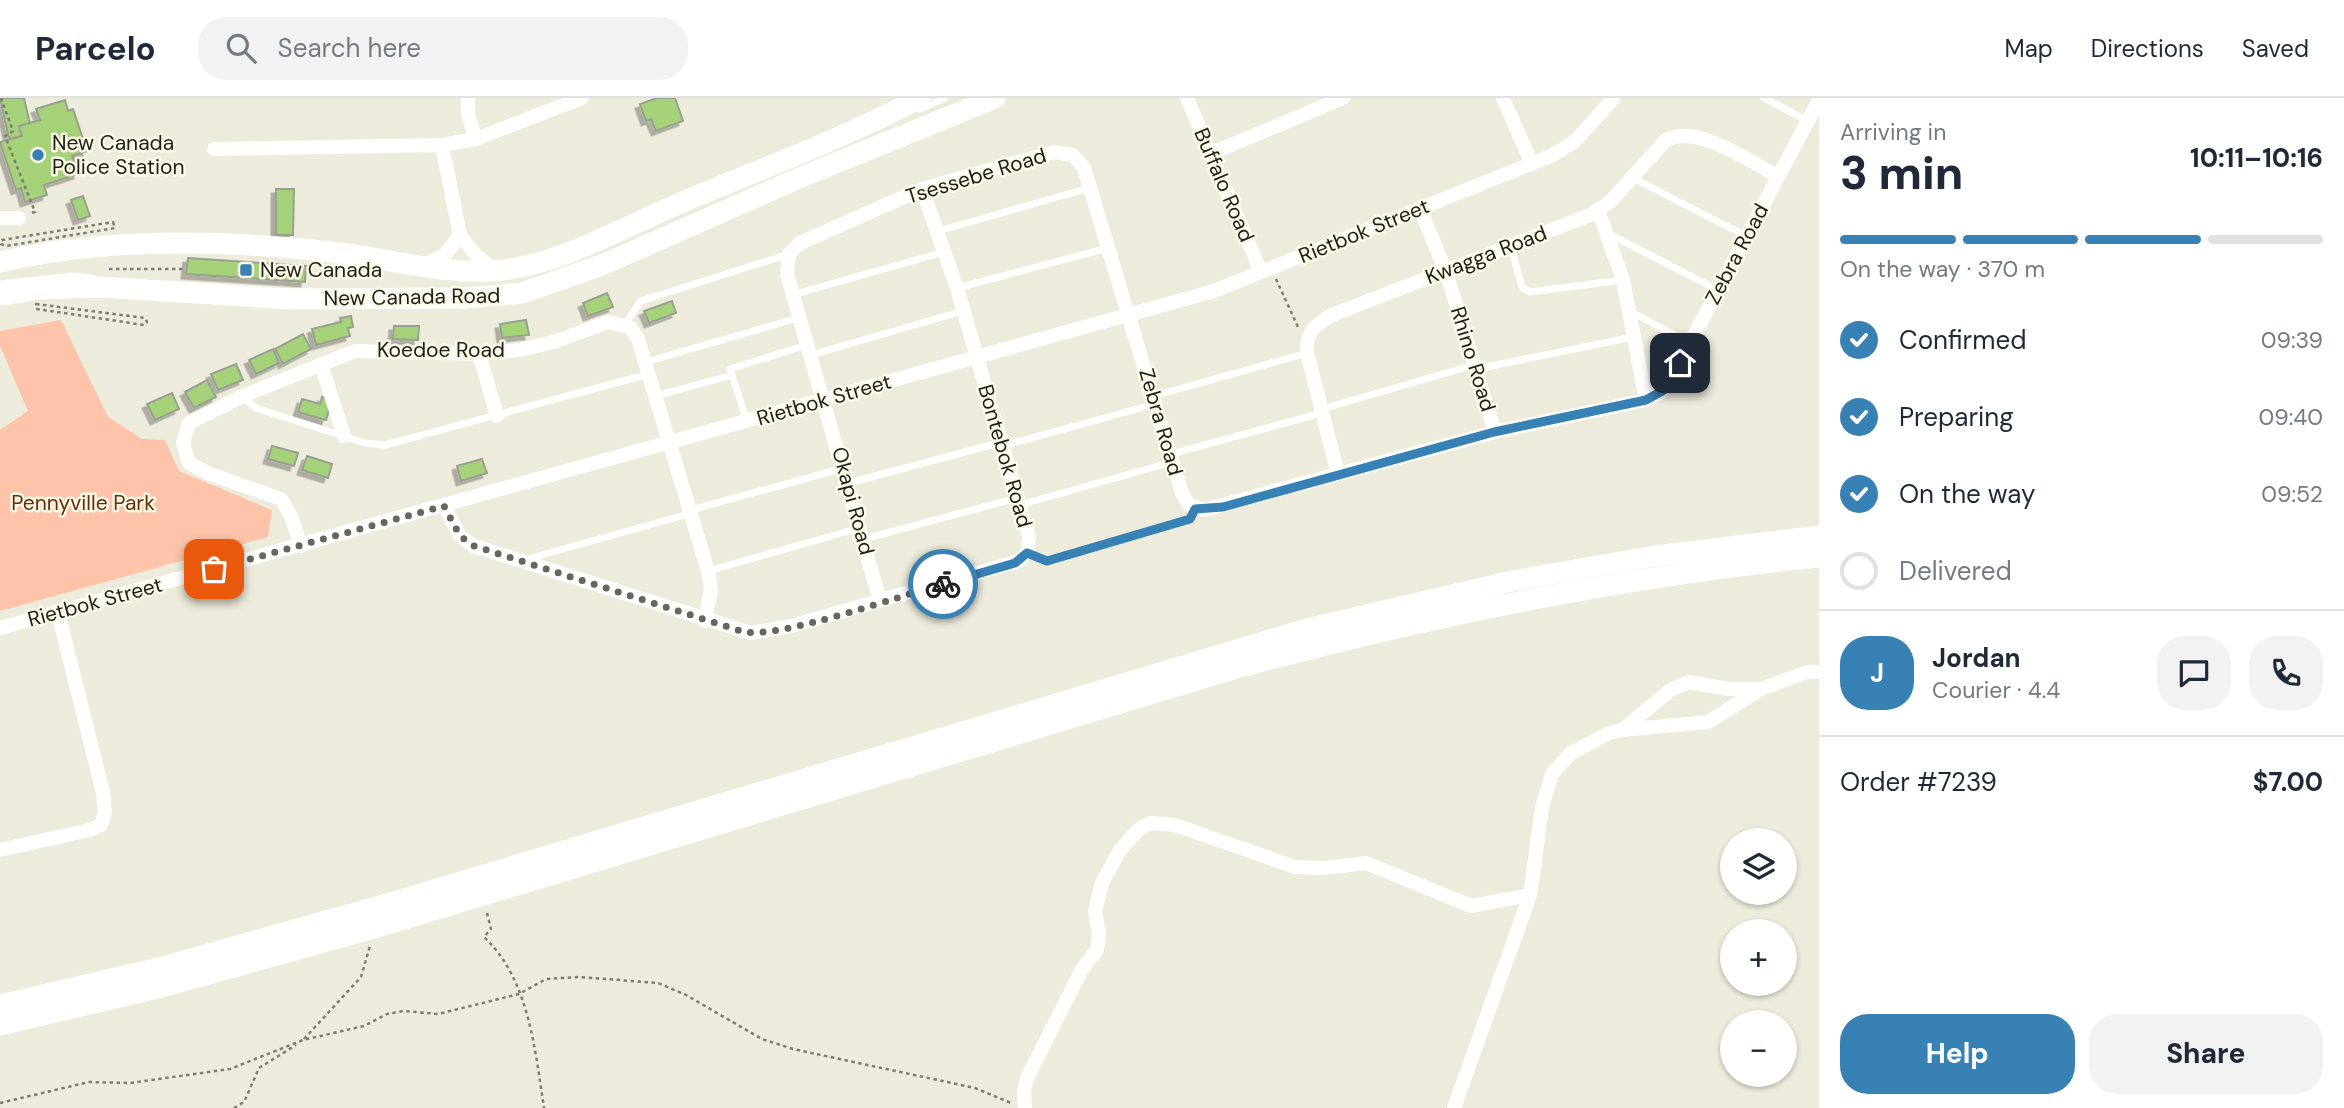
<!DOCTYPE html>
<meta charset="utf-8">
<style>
body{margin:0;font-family:"DM Sans",sans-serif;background:#f2f2f3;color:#1f2937;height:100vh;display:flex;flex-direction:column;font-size:26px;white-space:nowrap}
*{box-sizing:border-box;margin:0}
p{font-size:23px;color:#747a83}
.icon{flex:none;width:38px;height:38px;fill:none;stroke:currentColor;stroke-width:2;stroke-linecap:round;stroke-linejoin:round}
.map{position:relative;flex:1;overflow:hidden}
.panel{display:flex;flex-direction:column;background:#fff;width:525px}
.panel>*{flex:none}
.fabs{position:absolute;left:1720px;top:730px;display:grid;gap:14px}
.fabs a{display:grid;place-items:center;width:77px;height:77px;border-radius:50%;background:#fff;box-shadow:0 2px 5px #0004;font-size:35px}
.pin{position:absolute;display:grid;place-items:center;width:60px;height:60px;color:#fff;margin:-30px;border-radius:14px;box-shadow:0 4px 10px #0006}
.courier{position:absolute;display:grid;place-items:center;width:70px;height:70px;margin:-35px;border:5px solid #3881b5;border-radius:50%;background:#fff;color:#222;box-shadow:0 2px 9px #0007}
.head em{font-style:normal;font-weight:800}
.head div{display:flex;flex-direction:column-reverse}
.head{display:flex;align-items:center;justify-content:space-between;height:119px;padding:0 21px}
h1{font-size:46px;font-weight:800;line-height:52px}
.bar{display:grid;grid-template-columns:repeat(4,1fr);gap:10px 7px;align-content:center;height:84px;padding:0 21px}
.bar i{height:9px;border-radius:5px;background:#e0e1e3}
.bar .selected{background:#3881b5}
.bar p{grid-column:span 4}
.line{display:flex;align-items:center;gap:18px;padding:0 21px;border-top:2px solid #e0e1e3}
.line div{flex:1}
.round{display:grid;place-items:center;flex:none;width:74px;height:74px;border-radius:28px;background:#f2f2f3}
ol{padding:0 21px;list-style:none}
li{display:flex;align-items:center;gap:21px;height:77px}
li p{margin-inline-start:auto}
li .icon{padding:7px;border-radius:50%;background:#3881b5;color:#fff;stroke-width:4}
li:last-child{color:#747a83}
li i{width:38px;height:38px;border:4px solid #e0e1e3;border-radius:50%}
.action{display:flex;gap:14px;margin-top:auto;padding:14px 21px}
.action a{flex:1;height:80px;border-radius:28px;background:#3881b5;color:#fff;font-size:28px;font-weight:800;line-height:80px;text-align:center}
.action a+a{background:#f2f2f3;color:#1f2937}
header{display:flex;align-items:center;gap:42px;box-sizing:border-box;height:98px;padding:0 35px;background:#fff;border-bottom:2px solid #e0e1e3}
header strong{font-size:33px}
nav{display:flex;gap:38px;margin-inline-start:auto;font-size:24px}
.search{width:490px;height:63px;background:#f2f2f3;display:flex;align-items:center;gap:18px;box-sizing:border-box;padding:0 24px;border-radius:28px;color:#747a83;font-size:26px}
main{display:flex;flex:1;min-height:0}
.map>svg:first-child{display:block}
</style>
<header>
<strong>Parcelo</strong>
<div class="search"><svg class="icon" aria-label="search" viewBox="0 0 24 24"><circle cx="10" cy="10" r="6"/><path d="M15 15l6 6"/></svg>Search here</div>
<nav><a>Map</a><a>Directions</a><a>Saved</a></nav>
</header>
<main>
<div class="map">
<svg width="1819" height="1010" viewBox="0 0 1819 1010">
<defs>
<filter id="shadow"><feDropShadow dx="-4.5" dy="4.5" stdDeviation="0" flood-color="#0004"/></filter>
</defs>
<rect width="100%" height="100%" fill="#edebdb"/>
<!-- green -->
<polygon fill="#fdc4aa" points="61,222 108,319 142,341 165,342 179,373 272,412 268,439 0,513 0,332 28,313 0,248 0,233"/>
<!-- building -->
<g fill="#a5d279" stroke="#98a092" stroke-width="2" filter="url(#shadow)">
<polygon points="0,0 24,0 30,26 19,28 22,38 9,41"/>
<polygon points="657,0 675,0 683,23 656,33 651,21 646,23 640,6"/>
<polygon points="65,2 68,13 73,11 87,53 72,58 78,76 44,87 47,97 25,104 21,90 16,92 0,44 22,38 19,28 40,22 36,11"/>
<polygon points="276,91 294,91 293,137 276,137"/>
<polygon points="83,98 90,118 78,122 71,102"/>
<polygon points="188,160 306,168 305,184 186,176"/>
<polygon points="607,195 613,209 588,218 583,205"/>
<polygon points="672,203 676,215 649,225 644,213"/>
<polygon points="351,218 353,229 348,230 350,238 316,247 312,231 341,224 340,220"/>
<polygon points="526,222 529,237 502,240 500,226"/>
<polygon points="394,228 419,228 418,242 393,241"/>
<polygon points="303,236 311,251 283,266 275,251"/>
<polygon points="273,251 279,265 256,276 249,262"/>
<polygon points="236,266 243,282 218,292 211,276"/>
<polygon points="207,282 216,299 194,310 185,294"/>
<polygon points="172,295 179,311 155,322 147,306"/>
<polygon points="322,299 332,302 326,322 298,314 302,301 320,306"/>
<polygon points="272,348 298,355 294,368 268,361"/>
<polygon points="307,358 332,366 328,380 302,372"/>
<polygon points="482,361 487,375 461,383 457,368"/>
</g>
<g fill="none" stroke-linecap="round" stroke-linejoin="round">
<!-- path -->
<g stroke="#7f7d73" stroke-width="2.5" stroke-dasharray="3.5 3.5" stroke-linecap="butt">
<polyline points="1,0 13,33 5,38 35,114 31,115"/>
<polygon points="113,124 115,130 6,148 1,146 2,142"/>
<polyline points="109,171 184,171"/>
<polyline points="1276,181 1298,229"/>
<polygon points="36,206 145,220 147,224 144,227 37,211"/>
<path d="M 487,815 L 491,831 L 484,839 C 529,881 535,952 544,1010"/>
<polyline points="304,941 361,879 370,848"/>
<polyline points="0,1005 89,984 130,985 230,971 303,942 364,928 387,916 404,913 438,916 519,896 546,881 579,879 658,885 686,897 762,941 793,951 975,990 1011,1005"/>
<polyline points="234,1010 244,1004 259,970 296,947"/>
</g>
<!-- lane -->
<g stroke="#fff" stroke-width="7">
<polyline points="1764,0 1808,23"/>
<polyline points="920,11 945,0"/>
<polyline points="1633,80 1746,138"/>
<polyline points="938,133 1090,90"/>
<polyline points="1609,136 1718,192"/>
<polyline points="1511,149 1522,189 1530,194 1623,182"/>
<polyline points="0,186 73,178 92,180"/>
<polyline points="957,190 1108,150"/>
<polyline points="792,197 944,154"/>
<polyline points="1630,213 1689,245"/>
<polyline points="625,226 641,203 789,156"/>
<polyline points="811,257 963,213"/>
<polyline points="646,264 798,220"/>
<polyline points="1476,271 1633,239"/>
<polyline points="656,298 732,277"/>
<polyline points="1154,298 1307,255"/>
<polyline points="243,299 256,310 365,345 385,347 649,276"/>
<polyline points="1322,311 1474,267"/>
<polyline points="747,323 730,271 807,247"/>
<polyline points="1003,348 1155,306"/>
<polyline points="1171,356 1322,315"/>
<polyline points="849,385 1002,344"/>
<polyline points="1020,407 1172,364"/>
<polyline points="691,412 844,370"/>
<polyline points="864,441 1017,400"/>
<polyline points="1027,455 1047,463 1190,421 1195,411"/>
<polyline points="524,462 692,415"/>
<polyline points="708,473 860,430"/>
</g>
<!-- street -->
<g stroke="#fff" stroke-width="14">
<polyline points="468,0 468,17 476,41"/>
<polyline points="1187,0 1261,174"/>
<polyline points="1503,0 1532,66"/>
<polyline points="442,47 460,137 476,157 495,172"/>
<polyline points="214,51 442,47 476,41 582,0"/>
<polyline points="1212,55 1343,0"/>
<polyline points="1420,110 1446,174 1495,334"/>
<polyline points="1598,112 1623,182 1646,302"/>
<polyline points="0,120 19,120"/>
<polyline points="422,168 445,157 460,137"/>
<polyline points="479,256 497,318"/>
<polyline points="321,266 344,338"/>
<path d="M 1338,376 L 1307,255 C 1306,233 1315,227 1332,217 L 1590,117 L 1610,104 L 1666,42 C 1698,26 1748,63 1778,78"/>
<polyline points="444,408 460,438 474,448 751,535 791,528 1019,463 1027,455 1029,439 957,190 922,91"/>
<polyline points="301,448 291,418 281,401 210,376 189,365 183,345 189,325 243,298 355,253 479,256 519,252 554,244 608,224 630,229 638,241 708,473 711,491 705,523"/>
<polyline points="880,503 787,176 789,156 800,145 922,91 1054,54 1073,57 1084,70 1182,395 1189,407 1204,412 1495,334 1641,303 1660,295 1669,284 1819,2"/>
<polyline points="0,530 1214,193 1551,58 1574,44 1614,0"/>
<polyline points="1622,632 1708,624 1761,591"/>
<polyline points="0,752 90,732 101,727 105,714 103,695 58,514"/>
<polyline points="1025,1010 1024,994 1027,980 1081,873 1097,852 1099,835 1095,813 1102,785 1120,752 1139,731 1151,725 1175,727 1295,769 1324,770 1366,765 1471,808 1530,797"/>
<polyline points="1454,1010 1530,797 1542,709 1552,676 1571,655 1609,635 1622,632 1672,591 1689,584 1728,591 1761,591 1807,574 1819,574"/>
</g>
<!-- secondary -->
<g stroke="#fff" stroke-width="21">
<path d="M 0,164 C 111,138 235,142 348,156 C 397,163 444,176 494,173 C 557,168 620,131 678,106 C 758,72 843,41 920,0"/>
<polyline points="0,197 39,191 99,189 291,201 464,200 522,195 602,167 799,80 995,0"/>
<polyline points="0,907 159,870 390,805 1307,531 1512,483 1655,458 1819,438"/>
<path d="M 0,927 L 162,889 L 371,831 L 1240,569 C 1431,518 1623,478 1819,459"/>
</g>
</g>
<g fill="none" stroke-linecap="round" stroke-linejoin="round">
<!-- done -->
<path stroke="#67665c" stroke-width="7" stroke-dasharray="0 12.6" d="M 214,471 L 444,408 L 460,438 L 474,448 L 744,534 C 783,540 899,498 943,486"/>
<!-- route -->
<polyline stroke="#3881b5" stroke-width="9" points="943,486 1015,465 1027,455 1047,463 1190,421 1195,411 1223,409 1494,334 1646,302 1664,292 1680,265"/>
</g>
<!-- markers -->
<g fill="#3881b5" stroke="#faf9e8" stroke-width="2.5">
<circle cx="38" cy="57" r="7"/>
<rect x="239" y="165" width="14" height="14" rx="3.5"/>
</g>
<g text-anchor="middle" stroke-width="5" stroke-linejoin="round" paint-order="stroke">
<!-- poi labels -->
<g font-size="21" fill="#1f1e18" stroke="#faf9e8" text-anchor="start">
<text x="52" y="52">New Canada<tspan x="52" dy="24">Police Station</tspan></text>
<text x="260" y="179">New Canada</text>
</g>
<!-- street labels -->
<g font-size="21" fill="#1f1e18" stroke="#faf9e8">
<text transform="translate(976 78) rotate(-17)" y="7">Tsessebe Road</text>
<text transform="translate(1224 87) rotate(67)" y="7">Buffalo Road</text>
<text transform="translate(1364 133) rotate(-22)" y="7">Rietbok Street</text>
<text transform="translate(1737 156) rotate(-62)" y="7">Zebra Road</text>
<text transform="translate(1486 157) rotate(-21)" y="7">Kwagga Road</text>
<text transform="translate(412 199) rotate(-1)" y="7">New Canada Road</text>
<text x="441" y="259">Koedoe Road</text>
<text transform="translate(1473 261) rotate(73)" y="7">Rhino Road</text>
<text transform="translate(824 302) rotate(-16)" y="7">Rietbok Street</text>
<text transform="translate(1161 324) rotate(74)" y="7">Zebra Road</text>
<text transform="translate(1005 358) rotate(74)" y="7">Bontebok Road</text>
<text transform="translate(853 403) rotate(75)" y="7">Okapi Road</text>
<text transform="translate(95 504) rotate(-15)" y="7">Rietbok Street</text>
</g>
<!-- park labels -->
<g font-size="21" fill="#662c0b" stroke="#faf9e8">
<text x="83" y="412">Pennyville Park</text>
</g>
</g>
</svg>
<div class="fabs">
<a><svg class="icon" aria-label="layers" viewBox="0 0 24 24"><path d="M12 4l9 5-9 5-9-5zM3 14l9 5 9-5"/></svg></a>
<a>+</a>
<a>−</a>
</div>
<div class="pin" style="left:214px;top:471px;background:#ea580c"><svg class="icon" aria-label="bag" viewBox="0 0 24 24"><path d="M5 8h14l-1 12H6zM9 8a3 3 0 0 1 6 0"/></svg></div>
<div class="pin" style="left:1680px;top:265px;background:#1f2937"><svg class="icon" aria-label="home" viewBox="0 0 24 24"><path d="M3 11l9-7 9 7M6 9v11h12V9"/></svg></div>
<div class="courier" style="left:943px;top:486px"><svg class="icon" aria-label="bike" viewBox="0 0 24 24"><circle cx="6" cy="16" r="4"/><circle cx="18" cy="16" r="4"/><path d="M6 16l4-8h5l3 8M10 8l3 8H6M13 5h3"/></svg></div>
</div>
<section class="panel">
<div class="head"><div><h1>3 min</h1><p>Arriving in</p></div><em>10:11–10:16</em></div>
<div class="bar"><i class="selected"></i><i class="selected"></i><i class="selected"></i><i></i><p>On the way · 370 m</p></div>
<ol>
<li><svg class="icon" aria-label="check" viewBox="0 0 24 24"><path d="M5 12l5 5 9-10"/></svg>Confirmed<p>09:39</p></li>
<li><svg class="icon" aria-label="check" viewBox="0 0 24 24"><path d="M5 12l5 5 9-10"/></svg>Preparing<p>09:40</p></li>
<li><svg class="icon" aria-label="check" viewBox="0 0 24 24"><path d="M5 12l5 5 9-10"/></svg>On the way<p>09:52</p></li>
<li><i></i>Delivered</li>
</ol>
<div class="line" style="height:126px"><b class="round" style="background:#3881b5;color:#fff">J</b><div><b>Jordan</b><p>Courier · 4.4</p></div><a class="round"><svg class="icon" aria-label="chat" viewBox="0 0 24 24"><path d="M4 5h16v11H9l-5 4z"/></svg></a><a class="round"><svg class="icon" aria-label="phone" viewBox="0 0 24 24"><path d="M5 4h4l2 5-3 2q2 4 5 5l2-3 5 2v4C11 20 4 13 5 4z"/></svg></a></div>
<div class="line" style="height:91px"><div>Order #7239</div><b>$7.00</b></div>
<div class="action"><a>Help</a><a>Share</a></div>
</section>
</main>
